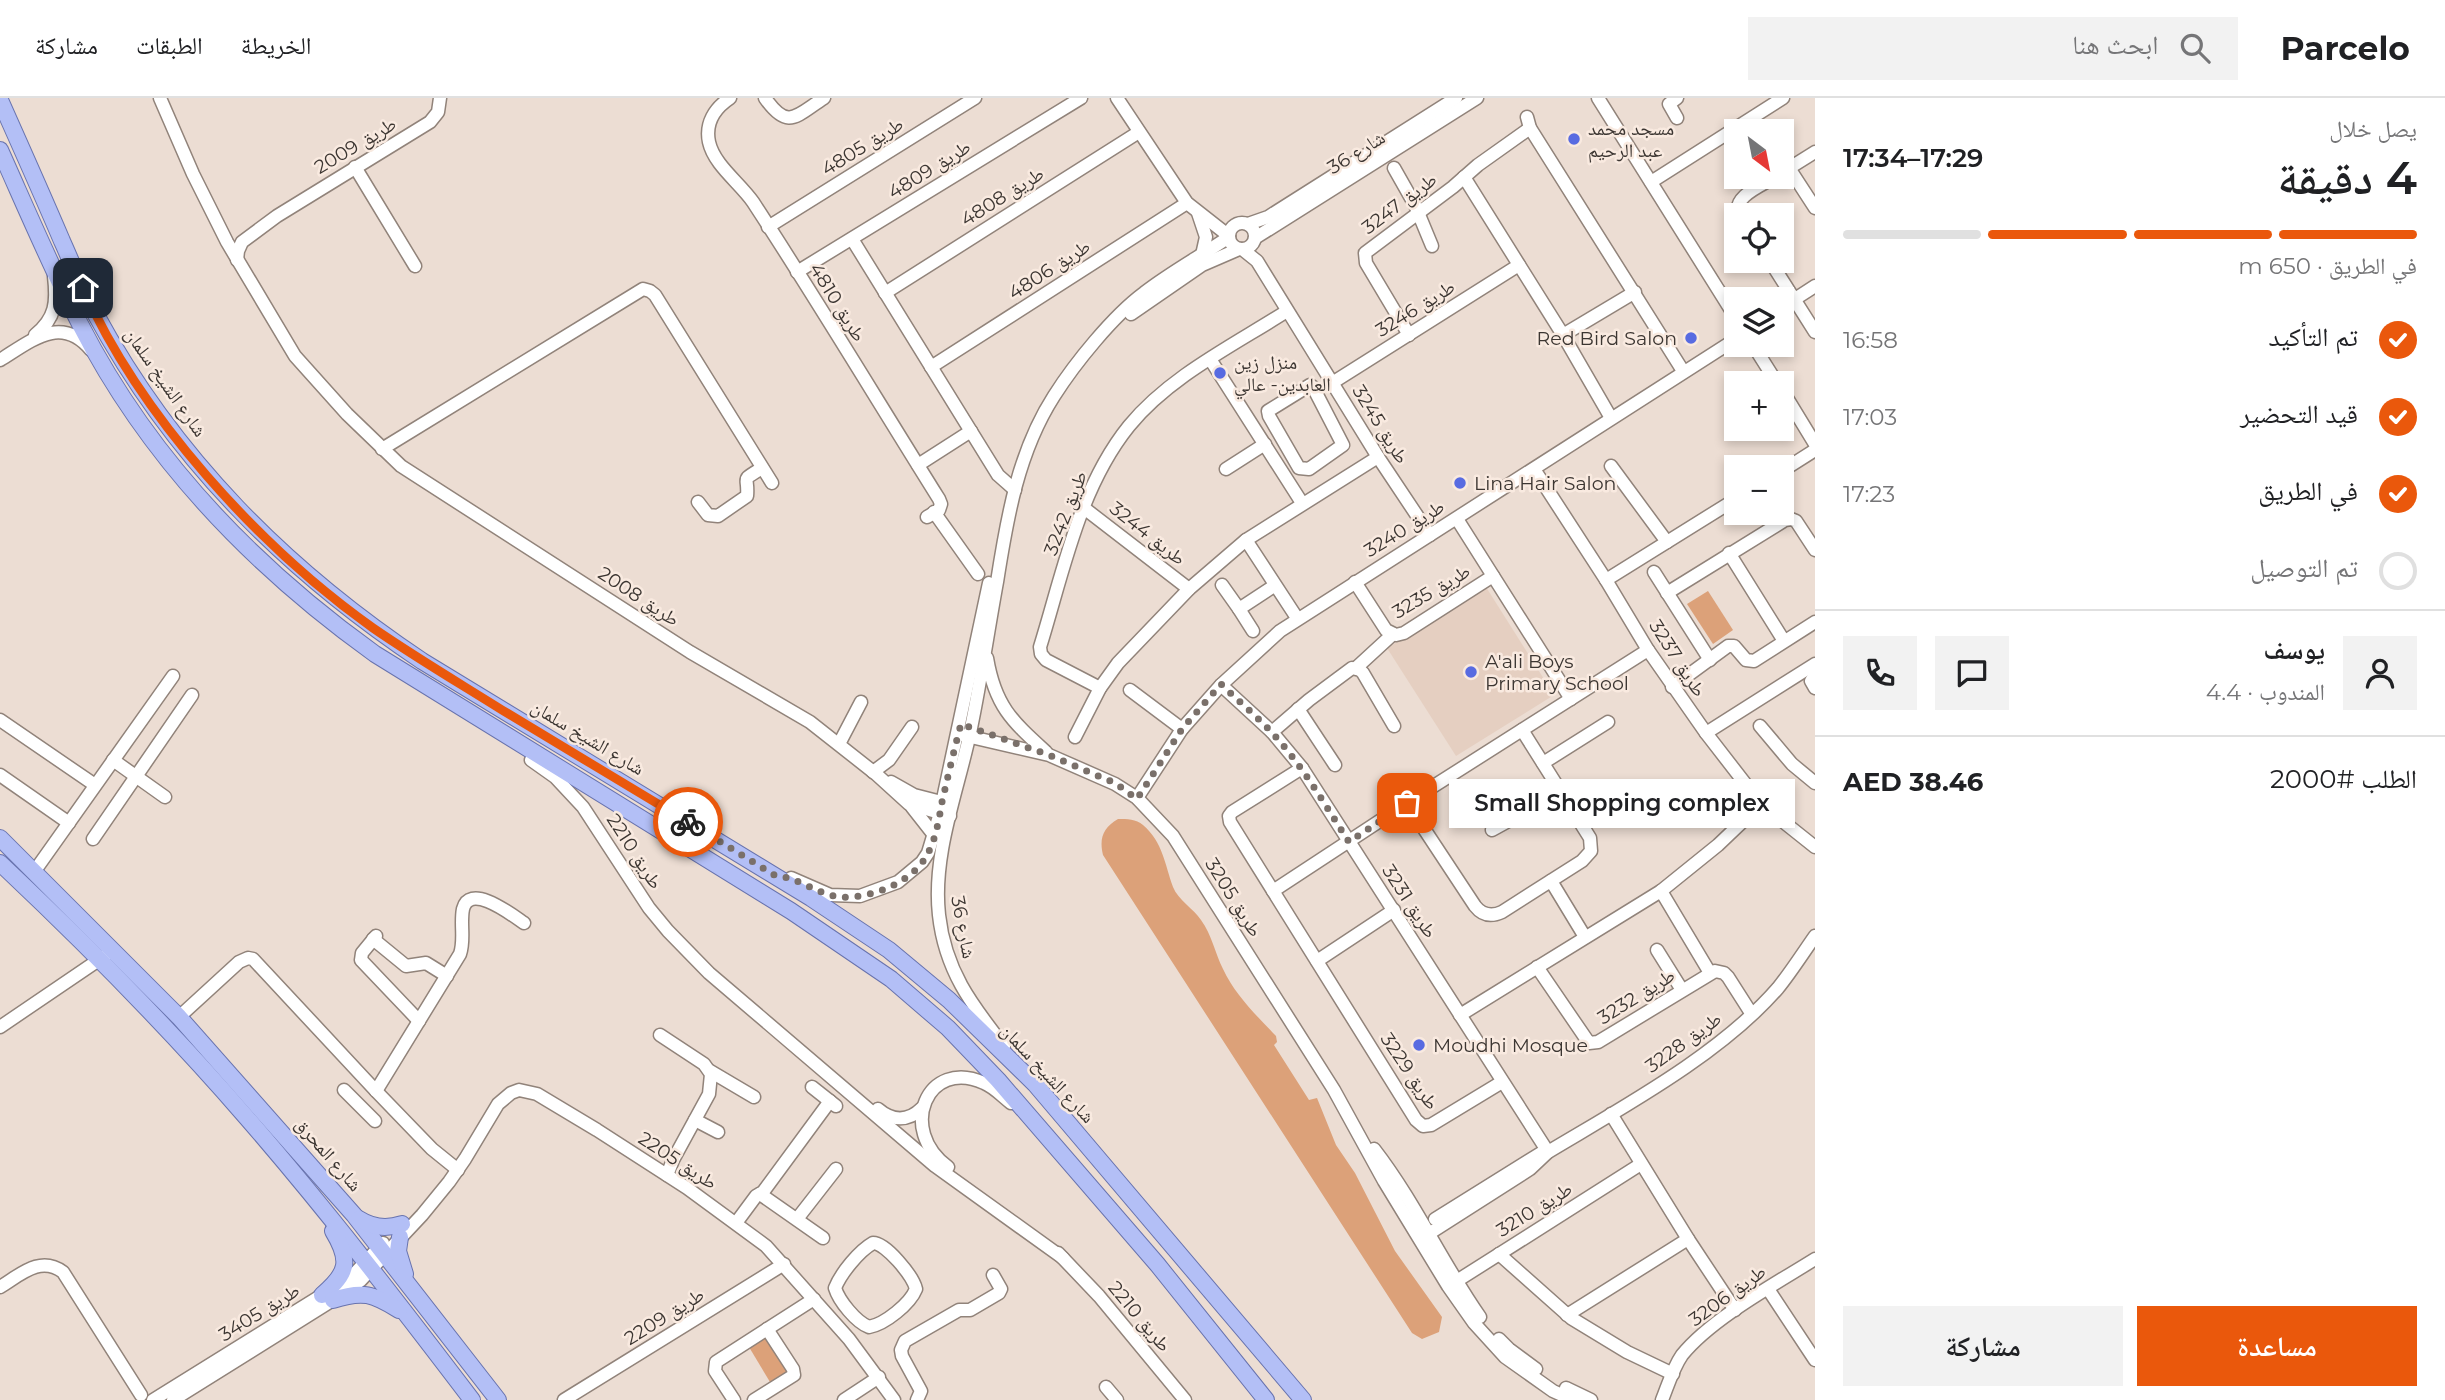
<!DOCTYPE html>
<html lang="ar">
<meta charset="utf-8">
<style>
body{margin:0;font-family:Montserrat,"Noto Naskh Arabic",sans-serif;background:#f2f2f2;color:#202124;direction:rtl;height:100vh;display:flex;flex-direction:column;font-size:26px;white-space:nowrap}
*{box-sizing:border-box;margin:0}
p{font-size:23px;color:#757577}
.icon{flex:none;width:38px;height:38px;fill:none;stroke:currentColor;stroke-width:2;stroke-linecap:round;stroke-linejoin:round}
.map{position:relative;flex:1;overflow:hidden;direction:ltr}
.drawer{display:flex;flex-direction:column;background:#fff;width:630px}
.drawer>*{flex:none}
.needle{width:46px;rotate:148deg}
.buttons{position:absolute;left:1724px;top:21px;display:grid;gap:14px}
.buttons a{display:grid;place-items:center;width:70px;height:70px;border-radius:0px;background:#fff;box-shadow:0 4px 10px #0003;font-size:35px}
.pin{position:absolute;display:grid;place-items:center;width:60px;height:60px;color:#fff;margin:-30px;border-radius:14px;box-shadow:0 4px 10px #0006}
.courier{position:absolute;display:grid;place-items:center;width:70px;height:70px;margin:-35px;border:5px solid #ea580c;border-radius:50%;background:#fff;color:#222;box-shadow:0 2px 9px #0007}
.bubble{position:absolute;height:49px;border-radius:0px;background:#fff;box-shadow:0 4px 10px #0003;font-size:23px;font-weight:600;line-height:49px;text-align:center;direction:rtl}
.head em{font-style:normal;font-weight:600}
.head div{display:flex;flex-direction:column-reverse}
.head{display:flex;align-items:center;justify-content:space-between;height:119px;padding:0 28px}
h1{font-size:46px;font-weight:600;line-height:52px}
.bar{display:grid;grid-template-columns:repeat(4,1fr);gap:10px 7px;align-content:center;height:84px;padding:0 28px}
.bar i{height:9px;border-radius:5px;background:#e0e0e0}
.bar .selected{background:#ea580c}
.bar p{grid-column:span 4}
.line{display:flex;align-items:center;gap:18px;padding:0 28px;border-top:2px solid #e0e0e0}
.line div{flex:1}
.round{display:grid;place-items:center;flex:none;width:74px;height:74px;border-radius:0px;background:#f2f2f2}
ol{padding:0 28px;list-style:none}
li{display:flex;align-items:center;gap:21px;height:77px}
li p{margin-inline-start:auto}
li .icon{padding:7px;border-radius:50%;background:#ea580c;color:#fff;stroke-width:4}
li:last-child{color:#757577}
li i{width:38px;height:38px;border:4px solid #e0e0e0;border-radius:50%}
.action{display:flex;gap:14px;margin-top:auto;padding:14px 28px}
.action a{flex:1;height:80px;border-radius:0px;background:#ea580c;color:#fff;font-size:28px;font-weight:600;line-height:80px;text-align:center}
.action a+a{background:#f2f2f2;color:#202124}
header{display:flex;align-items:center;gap:42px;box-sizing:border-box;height:98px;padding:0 35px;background:#fff;border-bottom:2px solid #e0e0e0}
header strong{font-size:33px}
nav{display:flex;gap:38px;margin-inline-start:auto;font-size:24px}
.search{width:490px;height:63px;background:#f2f2f2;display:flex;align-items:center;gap:18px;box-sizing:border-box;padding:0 24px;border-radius:0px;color:#757577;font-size:26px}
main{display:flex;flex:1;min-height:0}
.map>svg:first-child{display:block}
</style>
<header>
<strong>Parcelo</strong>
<div class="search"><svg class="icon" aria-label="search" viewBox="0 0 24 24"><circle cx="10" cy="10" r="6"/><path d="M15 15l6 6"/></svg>ابحث هنا</div>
<nav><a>الخريطة</a><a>الطبقات</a><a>مشاركة</a></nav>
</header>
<main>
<section class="drawer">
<div class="head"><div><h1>4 دقيقة</h1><p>يصل خلال</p></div><em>17:29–17:34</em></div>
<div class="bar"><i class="selected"></i><i class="selected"></i><i class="selected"></i><i></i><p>في الطريق · 650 m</p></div>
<ol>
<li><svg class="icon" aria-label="check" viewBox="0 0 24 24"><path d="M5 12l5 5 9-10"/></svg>تم التأكيد<p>16:58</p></li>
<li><svg class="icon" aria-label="check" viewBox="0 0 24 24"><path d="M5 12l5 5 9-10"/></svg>قيد التحضير<p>17:03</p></li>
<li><svg class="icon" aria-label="check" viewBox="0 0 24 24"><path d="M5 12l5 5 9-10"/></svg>في الطريق<p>17:23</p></li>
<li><i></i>تم التوصيل</li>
</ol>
<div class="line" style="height:126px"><a class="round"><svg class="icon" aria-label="person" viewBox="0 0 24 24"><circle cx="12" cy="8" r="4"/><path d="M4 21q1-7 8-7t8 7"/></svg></a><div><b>يوسف</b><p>المندوب · 4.4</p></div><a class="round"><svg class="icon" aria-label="chat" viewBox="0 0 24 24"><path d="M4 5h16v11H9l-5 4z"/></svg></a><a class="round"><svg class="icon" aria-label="phone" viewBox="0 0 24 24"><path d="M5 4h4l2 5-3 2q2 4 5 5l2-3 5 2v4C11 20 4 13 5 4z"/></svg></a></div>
<div class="line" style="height:91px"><div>الطلب #2000</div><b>AED 38.46</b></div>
<div class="action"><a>مساعدة</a><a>مشاركة</a></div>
</section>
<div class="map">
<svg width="1815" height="1302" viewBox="0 0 1815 1302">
<rect width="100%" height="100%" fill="#ecddd3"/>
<!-- built -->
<polygon fill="#e5cfc1" points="1486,489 1554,597 1456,658 1387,550"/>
<!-- green -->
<g fill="#dca179">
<polygon points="1708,493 1733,532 1713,546 1687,506"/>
<path d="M 1118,721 C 1127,721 1136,721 1143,727 C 1163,744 1165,767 1173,789 C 1178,802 1194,811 1201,822 C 1212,837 1215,855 1223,871 C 1235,897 1257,918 1276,938 L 1277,944 L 1274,947 L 1309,1002 L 1317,1000 L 1336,1047 L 1355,1075 L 1395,1153 L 1442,1219 L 1439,1234 L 1422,1241 L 1412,1235 L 1103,757 C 1099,740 1103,730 1118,721 Z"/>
<polygon points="767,1238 788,1273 770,1284 749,1249"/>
</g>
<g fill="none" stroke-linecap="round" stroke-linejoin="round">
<!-- minor casing -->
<g stroke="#91837a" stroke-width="15">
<g id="minor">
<polyline points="160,0 193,76 227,144 295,258 347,316 401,368 690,554 810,624 876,676 909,706 950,718"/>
<path d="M 730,0 C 715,10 705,25 709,44 C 714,67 740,85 753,104 C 817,202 877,302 939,401 L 941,406 L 939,412 L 927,419"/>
<path d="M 765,0 C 788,33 796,18 824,0"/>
<polyline points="1117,0 1187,105 1229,138"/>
<polyline points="1598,0 1736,220"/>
<polyline points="1677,0 1669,6 1677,20"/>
<polyline points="1527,19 1530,30 1683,273"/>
<polyline points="355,69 415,168"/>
<polyline points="1394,70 1415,107 1432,148"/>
<polyline points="1789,70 1815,110"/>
<polyline points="1783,74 1815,54"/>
<polyline points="1464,79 1563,237 1611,320"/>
<polyline points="1651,84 1783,0"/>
<polyline points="1198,115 1206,139 1202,157"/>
<path d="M 1740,117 C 1730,99 1763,87 1775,79"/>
<circle cx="1242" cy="138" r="13"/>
<polyline points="1248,126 1268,119 1456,0"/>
<polyline points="768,129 975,0"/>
<polyline points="1255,140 1477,0"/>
<polyline points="852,141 998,377 1015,392"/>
<polyline points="1242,151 1257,163 1378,359 1430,437"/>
<polyline points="237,162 238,153 242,144 277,118 430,24 438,14 440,0"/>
<polyline points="1770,163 1815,234"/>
<polyline points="797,174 1081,0"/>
<polyline points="885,195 1139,34"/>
<polyline points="1795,201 1815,188"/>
<polyline points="1131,216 1202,167 1239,151"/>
<path d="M 35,237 C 56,220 57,204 54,178"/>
<polyline points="1409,237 1366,165 1365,155 1453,89 1478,67 1530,30"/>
<polyline points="1563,237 1635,194"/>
<polyline points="1753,247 1777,285"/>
<polyline points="1210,261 1302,405"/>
<path d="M 0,262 C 31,243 61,216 91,252"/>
<polyline points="931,269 1187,105"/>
<polyline points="1332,285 1519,167"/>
<polygon points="1310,287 1313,289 1343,347 1309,371 1299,370 1269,318 1268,313"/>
<polyline points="1782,292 1815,346"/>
<polyline points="382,351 643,191 650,193 655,197 772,385"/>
<polyline points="918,367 971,333"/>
<polyline points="1611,368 1667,444"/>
<polyline points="1226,371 1265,346"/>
<polyline points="1534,371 1606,482 1648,552 1706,635 1761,706 1815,749"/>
<polyline points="1782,373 1815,352"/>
<path d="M 698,404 L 708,417 L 718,418 L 747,398 C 749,377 739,384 762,370"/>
<polyline points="1084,410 1189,491"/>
<polyline points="934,414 978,476"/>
<polyline points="1457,421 1571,601"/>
<polyline points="1246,442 1297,520"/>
<polyline points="1729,455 1784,543"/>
<polyline points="1654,474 1710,562"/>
<polyline points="1606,482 1736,401"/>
<polyline points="1355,484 1386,532 1396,537 1404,535 1493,478"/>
<polyline points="1222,487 1239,511 1274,488"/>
<polyline points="1667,495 1785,422 1791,421 1796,423 1815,452"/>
<polyline points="1239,511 1253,533"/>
<path d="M 987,560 C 995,608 1012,623 1046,654"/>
<polyline points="1356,570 1393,536"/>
<polyline points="1815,577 1811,583 1815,590"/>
<polyline points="1221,587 1272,634 1302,670 1548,1054"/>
<polyline points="1672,589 1728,548 1734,548 1746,562 1754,563 1815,524"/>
<path d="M 1100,590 L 1046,562 L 1041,556 L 1040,549 C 1063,475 1079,390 1129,328 C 1170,278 1234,247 1287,213"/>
<polyline points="1130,592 1182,631"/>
<polyline points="1298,611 1335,667"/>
<polyline points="0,622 95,687"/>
<polyline points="1760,628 1792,666 1815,685"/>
<polyline points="1272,634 1309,602 1352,570 1360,572 1363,575 1394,628"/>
<polyline points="1706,635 1815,566"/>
<polyline points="958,636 1049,657 1115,686 1137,700 1173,738 1334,992 1384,1083 1448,1188 1474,1225 1505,1259 1553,1293 1573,1302"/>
<polyline points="1075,639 1100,590 1118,565 1189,491 1246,442 1378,359"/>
<polyline points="839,646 861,604"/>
<polyline points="113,662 165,699"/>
<polyline points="531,662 555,679 583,709 649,810 668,833 709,875 935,1068 1063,1160"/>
<polyline points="1543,665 1608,624"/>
<polyline points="1302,670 1232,714 1229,718 1230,724 1416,1022 1423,1028 1431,1027 1502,984"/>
<polyline points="873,674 889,662 912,629"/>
<polyline points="0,677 69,725"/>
<polyline points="891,684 914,697 949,706"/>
<polyline points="1137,700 1182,631 1221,587 1280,533 1736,241"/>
<path d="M 1407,705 L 1475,808 C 1482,817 1491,819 1502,814 L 1582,763 L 1591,753 L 1590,740 L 1522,632"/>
<polyline points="912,709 934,737"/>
<polyline points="1492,732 1561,694"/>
<polyline points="93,741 192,597"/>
<polyline points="34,774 173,578"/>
<polyline points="791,780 830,797 860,798 898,784 922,764 928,755 940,715 989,485"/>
<polyline points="1551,783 1585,839"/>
<polyline points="1273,793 1407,705 1648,552"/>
<polyline points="1661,793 1710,875"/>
<polyline points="376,838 362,855 361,862 419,923"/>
<polyline points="373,841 406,868 426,865 447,878"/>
<polyline points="1657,852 1682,892"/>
<polyline points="1317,863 1394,812"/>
<polyline points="1537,869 1589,945 1598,944 1715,873 1724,875 1728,879 1751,915"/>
<polyline points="1460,917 1661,793 1718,747 1761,706"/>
<polyline points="179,919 239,864 248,860 253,861 376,993 432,1051 458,1072"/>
<polyline points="0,929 106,857"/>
<polyline points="660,937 704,966 711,976 709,996 673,1062 667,1077"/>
<path d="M 1004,948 C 971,906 945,872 939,817 C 932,755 959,690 971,630 C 981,582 988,533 997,484 C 1007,420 1018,354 1054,298 C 1075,265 1113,218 1144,195 C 1171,174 1201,158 1229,139"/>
<polyline points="710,973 754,999"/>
<polyline points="812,989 836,1008"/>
<polyline points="344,992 375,1023"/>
<path d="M 376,993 L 460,856 C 465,842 460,826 463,811 C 470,784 512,817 524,825"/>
<path d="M 878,1011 C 892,1023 908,1024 922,1010"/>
<polyline points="1611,1016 1688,1141 1735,1212"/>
<polyline points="695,1022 718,1034"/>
<path d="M 1374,1051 C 1415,1104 1442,1165 1480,1219"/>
<path d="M 948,1069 C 897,1032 927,959 984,985 C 994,989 1002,998 1011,1005"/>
<polyline points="760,1096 823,1140"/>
<polyline points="797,1121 836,1071"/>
<polyline points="1435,1121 1541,1055"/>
<polyline points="736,1125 756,1098 763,1094 830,1003"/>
<path d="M 1414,1125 L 1422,1133 L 1430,1135 L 1530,1071 L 1548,1054 C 1623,1009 1721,956 1778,890 C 1791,874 1803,855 1815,838"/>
<path d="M 873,1145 C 886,1145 913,1178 916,1191 C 910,1206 885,1226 869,1229 C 856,1224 839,1203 835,1190 C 841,1175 859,1153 873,1145 Z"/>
<polyline points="1058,1155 1099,1198 1185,1302"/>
<polyline points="1499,1156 1571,1220 1627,1254 1673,1276"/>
<polyline points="1452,1186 1641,1066"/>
<path d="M 0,1189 C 20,1177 40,1157 63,1174 L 141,1297"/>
<polyline points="1768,1191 1815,1262"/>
<polyline points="1567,1217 1688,1141"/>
<polyline points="1499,1241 1509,1251 1536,1271"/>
<polyline points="1106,1289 1117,1302"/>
<polyline points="1566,1290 1591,1302"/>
<polyline points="153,1302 322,1197 355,1175 383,1145"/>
<polyline points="173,1302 333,1202 361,1182 422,1117 449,1084 465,1061 498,1006 511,995 519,992 537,996 597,1032 687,1090 766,1148 849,1241 894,1302"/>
<polyline points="564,1302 784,1166"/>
<polyline points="734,1302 715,1273 716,1264 814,1201"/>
<polyline points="754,1302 794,1277 793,1271 767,1231"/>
<polyline points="844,1302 879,1279"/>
<polyline points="917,1302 921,1293 902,1258 901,1252 905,1243 959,1212 970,1212 999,1195 1001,1191 993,1177"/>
<path d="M 1662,1302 C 1668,1287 1673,1270 1682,1257 C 1711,1221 1775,1186 1815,1161"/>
</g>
</g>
<!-- major casing -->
<g stroke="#6873ae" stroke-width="18">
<g id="major">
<path d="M 0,2 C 21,49 42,96 62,143 C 73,167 82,192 95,215 C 174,361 286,472 422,563 L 811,800 L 889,852 L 949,902 L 1035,986 L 1303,1302"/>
<path d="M 0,52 C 26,110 51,169 80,226 C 148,359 254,469 375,556 L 791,813 L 891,881 L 948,930 L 998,982 L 1157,1166 L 1266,1302"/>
<polyline points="0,740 179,919 354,1117 498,1302"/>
<path d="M 0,765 C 86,846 170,931 247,1020 C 326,1111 399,1206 472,1302"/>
<path d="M 359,1121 C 373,1130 387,1131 402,1126"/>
<polyline points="400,1139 398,1153 405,1176"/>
<path d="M 322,1197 C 348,1175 351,1163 333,1133"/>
<path d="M 333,1202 C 363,1192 373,1196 399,1212"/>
</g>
</g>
<!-- minor -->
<use href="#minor" stroke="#fff" stroke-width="12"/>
<!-- major -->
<use href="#major" stroke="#b3bff6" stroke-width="16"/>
</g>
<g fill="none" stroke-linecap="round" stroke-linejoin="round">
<!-- done -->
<path stroke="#7a706a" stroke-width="7" stroke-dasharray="0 12.6" d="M 688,724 L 776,778 C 799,779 817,797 841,799 C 871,801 914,784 928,755 C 936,740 939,721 942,704 C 948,678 954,652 961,626 L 1049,657 L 1115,685 L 1137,701 L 1182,631 L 1221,586 C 1238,603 1257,618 1273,636 C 1303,668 1325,707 1349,744 L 1407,705"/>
<!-- route -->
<path stroke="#ea580c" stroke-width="9" d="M 83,190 C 140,318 259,449 373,530 C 415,559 459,585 502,612 C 564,649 626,687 688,724"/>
</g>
<!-- markers -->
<g fill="#586be1" stroke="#f9eae0" stroke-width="2.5">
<circle cx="1574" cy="41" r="7"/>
<circle cx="1691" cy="240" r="7"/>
<circle cx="1220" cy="275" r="7"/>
<circle cx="1460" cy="385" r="7"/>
<circle cx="1471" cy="574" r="7"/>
<circle cx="1419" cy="947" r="7"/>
</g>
<g text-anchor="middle" stroke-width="5" stroke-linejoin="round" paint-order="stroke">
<!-- poi labels -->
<g font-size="19" fill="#3c3632" stroke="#f9eae0" text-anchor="start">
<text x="1588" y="37">مسجد محمد<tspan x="1588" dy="22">عبد الرحيم</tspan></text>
<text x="1677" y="247" text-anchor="end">Red Bird Salon</text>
<text x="1234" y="271">منزل زين<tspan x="1234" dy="22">العابدين- عالي</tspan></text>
<text x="1474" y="392">Lina Hair Salon</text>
<text x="1485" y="570">A'ali Boys<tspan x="1485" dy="22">Primary School</tspan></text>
<text x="1433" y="954">Moudhi Mosque</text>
</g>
<!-- street labels -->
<g font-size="19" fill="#3c3632" stroke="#f9eae0">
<text transform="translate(355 47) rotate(-31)" y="7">طريق 2009</text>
<text transform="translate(862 48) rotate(-32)" y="7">طريق 4805</text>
<text transform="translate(1356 54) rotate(-32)" y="7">شارع 36</text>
<text transform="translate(929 71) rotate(-32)" y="7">طريق 4809</text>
<text transform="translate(1002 98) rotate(-32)" y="7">طريق 4808</text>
<text transform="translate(1399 105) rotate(-37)" y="7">طريق 3247</text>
<text transform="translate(1049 171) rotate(-33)" y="7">طريق 4806</text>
<text transform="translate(838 204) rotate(58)" y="7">طريق 4810</text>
<text transform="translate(1415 210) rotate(-32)" y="7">طريق 3246</text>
<text transform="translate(166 284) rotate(55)" y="7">شارع الشيخ سلمان</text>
<text transform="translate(1381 326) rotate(58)" y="7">طريق 3245</text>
<text transform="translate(1065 415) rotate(-69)" y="7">طريق 3242</text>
<text transform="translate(1404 430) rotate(-32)" y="7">طريق 3240</text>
<text transform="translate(1148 435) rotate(38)" y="7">طريق 3244</text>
<text transform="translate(1431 493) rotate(-31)" y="7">طريق 3235</text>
<text transform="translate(639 498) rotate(33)" y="7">طريق 2008</text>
<text transform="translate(1678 560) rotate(57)" y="7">طريق 3237</text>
<text transform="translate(588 639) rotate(31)" y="7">شارع الشيخ سلمان</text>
<text transform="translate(635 753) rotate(57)" y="7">طريق 2210</text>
<text transform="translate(1234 799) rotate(58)" y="7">طريق 3205</text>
<text transform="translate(1410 803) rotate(57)" y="7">طريق 3231</text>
<text transform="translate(964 829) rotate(79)" y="7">شارع 36</text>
<text transform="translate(1636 898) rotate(-32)" y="7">طريق 3232</text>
<text transform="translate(1683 944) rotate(-36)" y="7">طريق 3228</text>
<text transform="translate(1410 973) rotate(56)" y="7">طريق 3229</text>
<text transform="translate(1048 975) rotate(47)" y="7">شارع الشيخ سلمان</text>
<text transform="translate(329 1056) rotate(49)" y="7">شارع المحرق</text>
<text transform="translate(678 1062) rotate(33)" y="7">طريق 2205</text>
<text transform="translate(1534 1111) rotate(-32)" y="7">طريق 3210</text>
<text transform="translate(1727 1197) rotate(-36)" y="7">طريق 3206</text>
<text transform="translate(259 1214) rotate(-32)" y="7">طريق 3405</text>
<text transform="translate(664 1218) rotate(-32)" y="7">طريق 2209</text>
<text transform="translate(1140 1218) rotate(50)" y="7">طريق 2210</text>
</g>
</g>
</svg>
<div class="buttons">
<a><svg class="needle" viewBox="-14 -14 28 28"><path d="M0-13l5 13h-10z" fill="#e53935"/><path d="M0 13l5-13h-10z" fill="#757577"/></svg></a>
<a><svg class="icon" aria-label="locate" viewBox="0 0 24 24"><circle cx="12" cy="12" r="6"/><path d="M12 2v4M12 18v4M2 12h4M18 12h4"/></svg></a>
<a><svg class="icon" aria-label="layers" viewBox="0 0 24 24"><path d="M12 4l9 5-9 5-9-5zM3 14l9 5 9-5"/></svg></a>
<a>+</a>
<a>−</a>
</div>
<div class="pin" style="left:1407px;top:705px;background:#ea580c"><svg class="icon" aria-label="bag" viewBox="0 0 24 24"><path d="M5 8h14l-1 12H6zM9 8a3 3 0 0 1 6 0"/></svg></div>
<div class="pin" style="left:83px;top:190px;background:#1f2937"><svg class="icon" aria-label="home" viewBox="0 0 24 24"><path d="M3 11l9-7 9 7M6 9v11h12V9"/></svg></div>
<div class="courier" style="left:688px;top:724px"><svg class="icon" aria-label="bike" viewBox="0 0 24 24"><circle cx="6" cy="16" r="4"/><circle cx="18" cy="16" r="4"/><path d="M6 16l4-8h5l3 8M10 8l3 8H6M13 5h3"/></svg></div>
<div class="bubble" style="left:1449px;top:681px;width:346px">Small Shopping complex</div>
</div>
</main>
